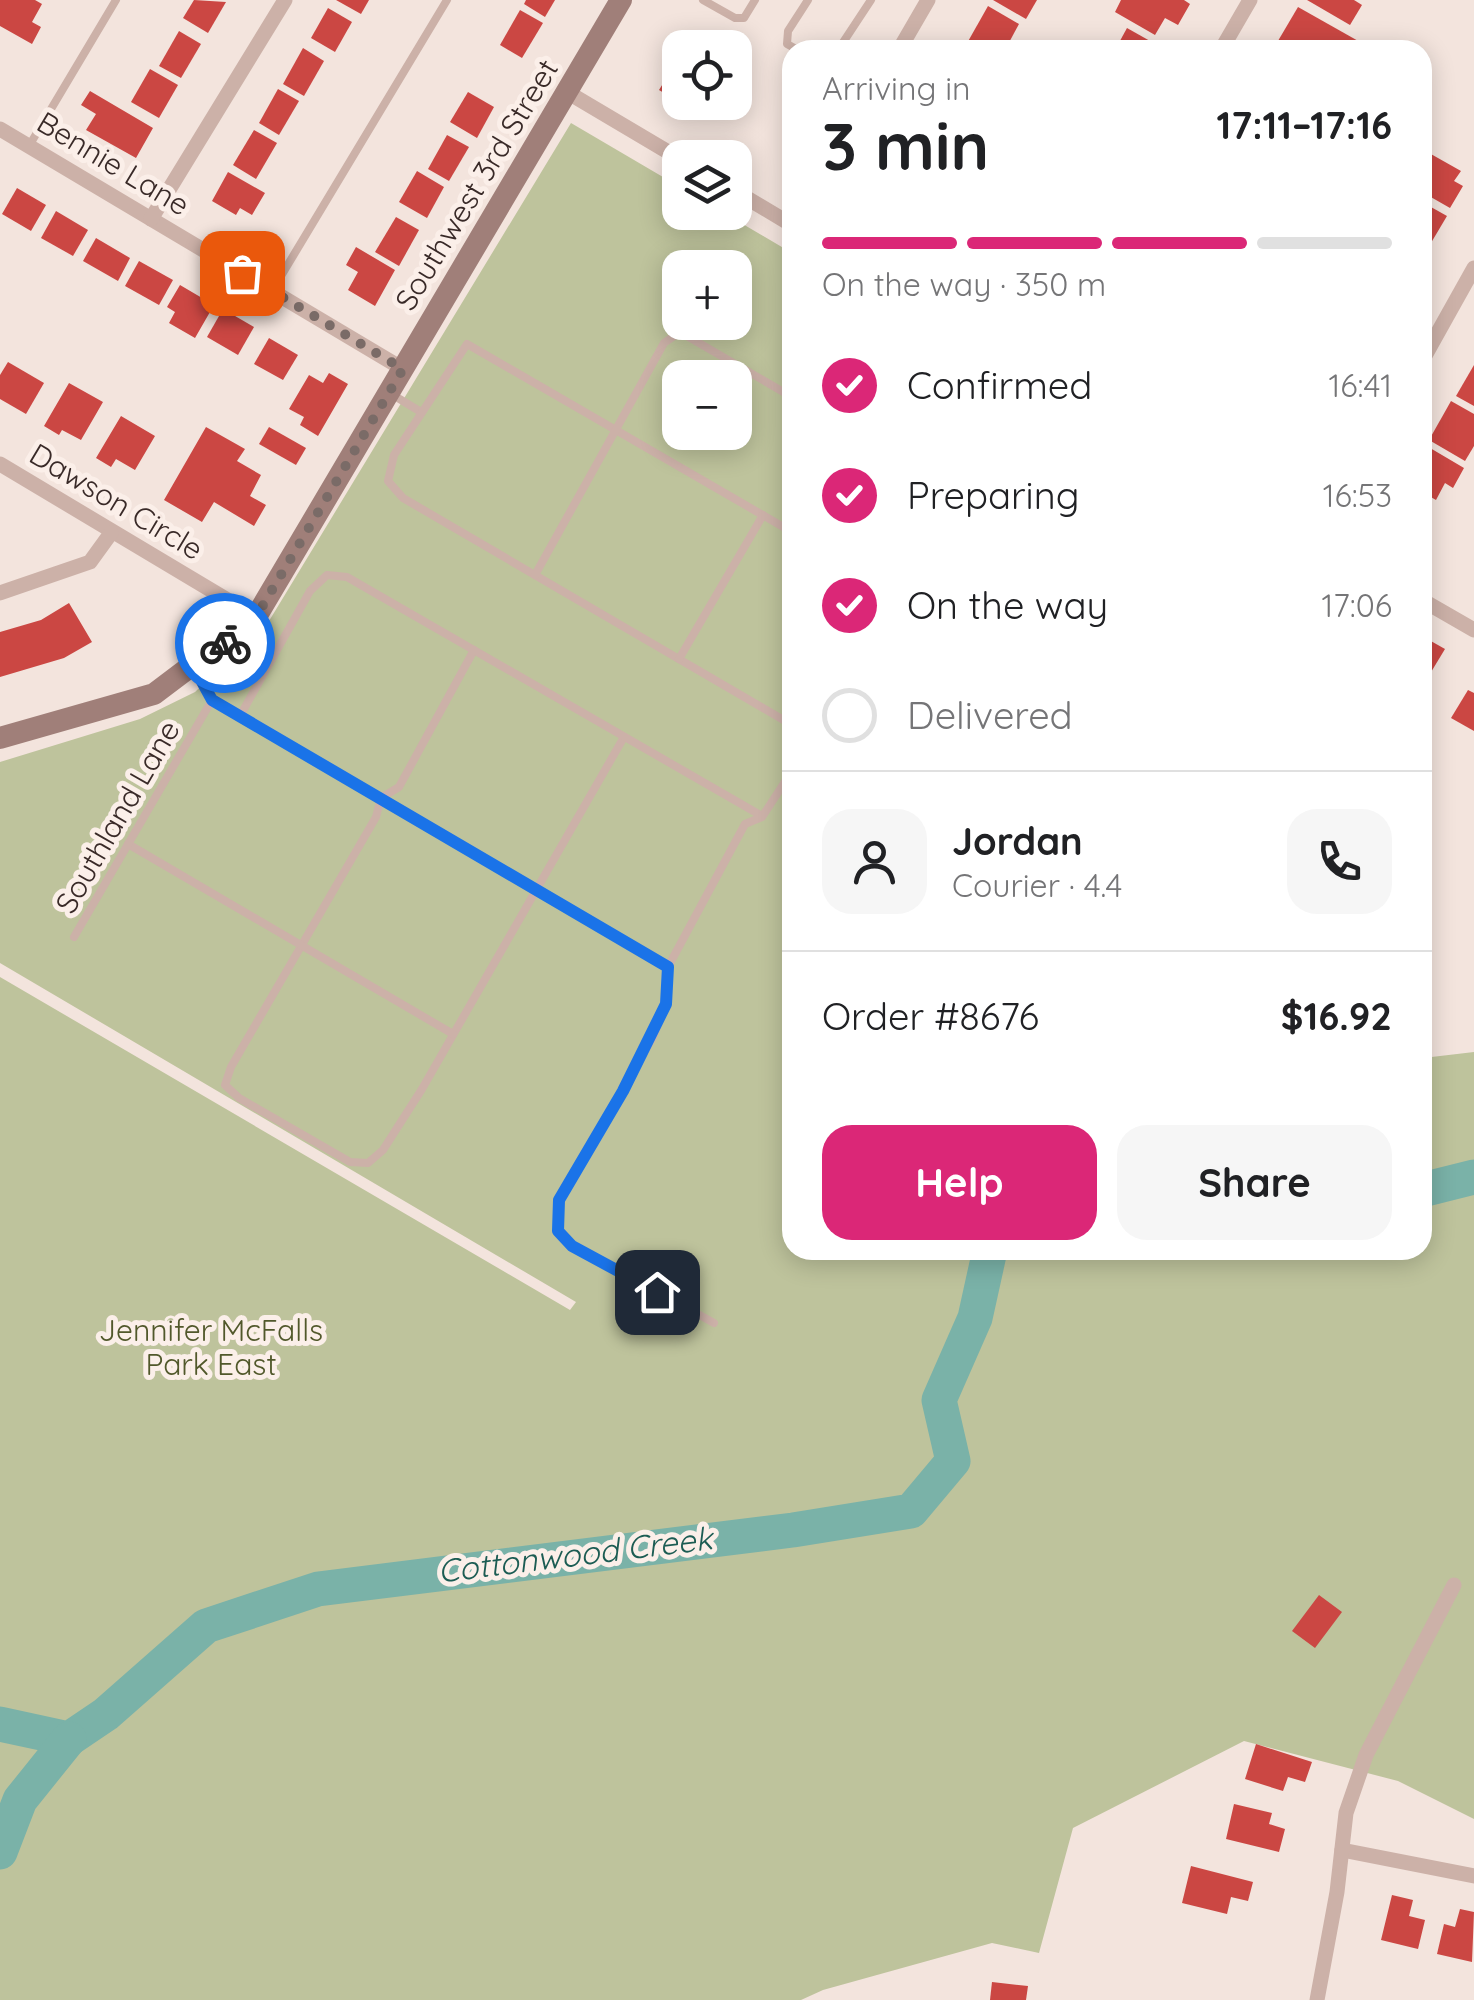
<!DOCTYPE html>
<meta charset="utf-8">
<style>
body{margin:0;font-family:Quicksand,sans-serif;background:#f6f6f6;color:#202124;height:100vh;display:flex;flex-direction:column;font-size:38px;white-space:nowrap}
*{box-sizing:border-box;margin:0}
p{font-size:32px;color:#757577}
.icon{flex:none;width:55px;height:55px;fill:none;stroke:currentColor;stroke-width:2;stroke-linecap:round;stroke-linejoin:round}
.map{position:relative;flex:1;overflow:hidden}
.sheet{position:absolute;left:782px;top:40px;width:650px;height:1220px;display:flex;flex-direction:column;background:#fff;border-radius:30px;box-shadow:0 5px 25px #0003}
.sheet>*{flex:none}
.fabs{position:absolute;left:662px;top:30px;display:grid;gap:20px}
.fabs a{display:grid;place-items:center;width:90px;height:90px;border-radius:20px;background:#fff;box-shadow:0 5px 25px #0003;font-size:50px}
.pin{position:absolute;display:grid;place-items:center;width:85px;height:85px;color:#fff;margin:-42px;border-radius:20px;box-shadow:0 5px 15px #0006}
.courier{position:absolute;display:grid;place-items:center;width:100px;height:100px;margin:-50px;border:8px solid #1a73e8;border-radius:50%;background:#fff;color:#222;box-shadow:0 2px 12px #0007}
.overview em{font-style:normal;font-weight:800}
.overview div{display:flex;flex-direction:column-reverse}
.overview{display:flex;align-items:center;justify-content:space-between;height:170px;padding:0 40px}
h1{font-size:65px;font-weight:800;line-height:75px}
.bar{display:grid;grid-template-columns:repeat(4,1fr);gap:15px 10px;align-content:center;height:120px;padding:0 40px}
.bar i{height:12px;border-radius:8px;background:#e0e0e0}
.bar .active{background:#db2777}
.bar p{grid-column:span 4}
.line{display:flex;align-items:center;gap:25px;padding:0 40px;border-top:2px solid #e0e0e0}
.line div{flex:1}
.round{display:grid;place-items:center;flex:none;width:105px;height:105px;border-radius:30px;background:#f6f6f6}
ol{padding:0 40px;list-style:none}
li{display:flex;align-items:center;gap:30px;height:110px}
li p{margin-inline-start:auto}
li .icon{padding:10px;border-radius:50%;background:#db2777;color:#fff;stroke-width:4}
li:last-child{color:#757577}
li i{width:55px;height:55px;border:5px solid #e0e0e0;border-radius:50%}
.action{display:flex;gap:20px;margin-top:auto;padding:20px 40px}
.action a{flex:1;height:115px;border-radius:30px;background:#db2777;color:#fff;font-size:40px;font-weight:800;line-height:115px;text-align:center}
.action a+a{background:#f6f6f6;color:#202124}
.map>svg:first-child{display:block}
</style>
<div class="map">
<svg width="1474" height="2000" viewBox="0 0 1474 2000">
<rect width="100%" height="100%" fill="#f3e4dd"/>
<!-- green -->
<path fill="#bec39c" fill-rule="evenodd" d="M 571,123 L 680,187 L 680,212 L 724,213 L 792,253 L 792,1250 L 1422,1250 L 1423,1058 L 1474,1052 L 1474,1819 L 1398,1781 L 1244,1741 L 1073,1828 L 1039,1953 L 992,1943 L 823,1990 L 801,2000 L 0,2000 L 0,977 L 570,1310 L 576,1302 L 0,963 L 0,762 L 140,719 L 195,692 L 269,621 ZM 680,268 L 735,268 L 735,322 L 680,322 ZM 680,378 L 735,378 L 735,432 L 680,432 Z"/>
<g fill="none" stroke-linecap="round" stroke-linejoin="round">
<!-- river -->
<g stroke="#7ab2a8" stroke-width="35">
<polyline points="1422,1190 1474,1177"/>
<polyline points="0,1724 69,1739 106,1714 206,1626 318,1589 793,1530 911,1511 953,1461 939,1400 975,1318 990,1250"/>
<polyline points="0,1852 20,1800 69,1739"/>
</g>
</g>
<!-- building -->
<g fill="#cb4743">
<polygon points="0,0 35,0 42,4 32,22 41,27 32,44 0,26"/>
<polygon points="194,0 226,2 208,33 183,18"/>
<polygon points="336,0 369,0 361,14"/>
<polygon points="526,0 555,0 545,17 524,4"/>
<polygon points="993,0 1037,0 1026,19"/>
<polygon points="1121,0 1184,0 1190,4 1178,25 1165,18 1155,35 1115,12"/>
<polygon points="1307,0 1354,0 1362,5 1350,25"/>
<polygon points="988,6 1019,24 1005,50 974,50 966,45"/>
<polygon points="1298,7 1360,42 1355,50 1282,50 1275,46"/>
<polygon points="328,8 352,22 335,52 311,38"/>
<polygon points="520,10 543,23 522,58 500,45"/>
<polygon points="1127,28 1166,50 1115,50"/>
<polygon points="179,31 201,44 181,78 159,66"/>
<polygon points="303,48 324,61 304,96 283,84"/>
<polygon points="675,64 680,66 680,102 708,102 701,115 659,90"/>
<polygon points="150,69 178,85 159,118 131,102"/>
<polygon points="278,89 299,101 279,135 259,123"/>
<polygon points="90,91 153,128 136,158 86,130 96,114 81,105"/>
<polygon points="468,92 494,107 477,138 450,122"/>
<polygon points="254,130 277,143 256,179 233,165"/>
<polygon points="447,135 469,147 449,181 428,169"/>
<polygon points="1422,149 1461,171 1454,181 1463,186 1450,208 1422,192"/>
<polygon points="417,171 444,187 427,218 399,202"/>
<polygon points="228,172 265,193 252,215 240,208 236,215 212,201"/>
<polygon points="17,188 46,205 31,231 2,214"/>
<polygon points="1422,202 1447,216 1422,258"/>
<polygon points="56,211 88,230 73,256 41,238"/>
<polygon points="396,217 419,230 399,266 375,252"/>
<polygon points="96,238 130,258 118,281 83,261"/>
<polygon points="356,247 395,270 375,306 348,290 358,272 346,265"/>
<polygon points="139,261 173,280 159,305 125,286"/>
<polygon points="180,285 214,305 195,338 169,323 175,312 167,307"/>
<polygon points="223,309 254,327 238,355 207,337"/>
<polygon points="269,338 298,355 283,380 254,364"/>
<polygon points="8,362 44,383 26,414 0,399 0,375"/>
<polygon points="1474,365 1474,406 1456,396"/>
<polygon points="329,373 348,384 318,436 300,425 304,417 289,409 309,375 323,383"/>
<polygon points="69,383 103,402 81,440 62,430 59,435 44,426"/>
<polygon points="1451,401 1474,414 1474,446 1465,461 1429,440"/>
<polygon points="121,416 155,436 135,470 116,459 111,467 96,458"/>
<polygon points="206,427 245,449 237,461 261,475 250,496 266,505 254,526 214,502 202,522 164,500"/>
<polygon points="269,427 306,448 296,465 259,444"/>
<polygon points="1425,445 1464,468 1453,488 1445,483 1436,500 1422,492"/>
<polygon points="69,603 92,642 64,658 0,677 0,632 41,620"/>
<polygon points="1422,636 1445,649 1422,687"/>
<polygon points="1468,690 1474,693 1474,731 1451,718"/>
<polygon points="1319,1595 1342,1612 1315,1648 1292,1631"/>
<polygon points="1256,1744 1312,1762 1305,1782 1288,1777 1283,1791 1245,1779"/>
<polygon points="1234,1804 1272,1813 1269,1824 1285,1829 1279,1852 1226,1839"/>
<polygon points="1191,1866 1253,1882 1248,1901 1231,1897 1227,1914 1182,1903"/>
<polygon points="1392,1895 1413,1900 1409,1916 1425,1920 1418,1949 1381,1940"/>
<polygon points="1460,1909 1474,1912 1472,1962 1437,1954 1444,1924 1455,1927"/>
<polygon points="992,1982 1028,1986 1026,2000 990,2000"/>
</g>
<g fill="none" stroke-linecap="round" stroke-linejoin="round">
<!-- lane -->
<g stroke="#ccb1a8" stroke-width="8">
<polyline points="703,0 735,18 744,18 755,0"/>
<polyline points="798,50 787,44 788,31 808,0"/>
<polyline points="838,50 871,0"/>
<polyline points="29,146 116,0"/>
<polyline points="272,291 447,0"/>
<polyline points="393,395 421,412"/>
<polyline points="792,532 467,344 394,455 388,481 403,498 792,725"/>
<polyline points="535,575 664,343 680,332 792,397"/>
<polyline points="474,650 399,787 381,798 376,817 231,1067 225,1085 239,1098 350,1162 368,1163 383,1150 422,1089 624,737"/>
<polyline points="679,659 763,515"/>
<polyline points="212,700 668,967"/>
<polyline points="240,716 310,591 327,575 347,577 762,816"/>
<polyline points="128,844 453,1034"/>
<polyline points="74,937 212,700 194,667"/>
<polyline points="714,1323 572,1245 558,1231 559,1201 653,1037 666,1004 668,967 745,824 762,817 792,771"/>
</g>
<!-- street -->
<g stroke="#ccb1a8" stroke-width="15">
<polyline points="899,50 928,0"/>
<polyline points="1221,50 1250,0"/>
<polyline points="567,92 680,159"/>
<polyline points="0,129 403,369"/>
<polyline points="735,191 792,225"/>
<polyline points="151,219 285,0"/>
<polyline points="1422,361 1474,268"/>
<polyline points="0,464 256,617"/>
<polyline points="0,593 90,562 111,533"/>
<polyline points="1422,600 1474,630"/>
<polyline points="1342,1850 1474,1876"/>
<polyline points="1317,2000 1337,1892 1346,1813 1366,1755 1454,1585"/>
</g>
<!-- secondary -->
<polyline stroke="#a07f79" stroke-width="22" points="0,738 154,694 256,617 621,0"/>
</g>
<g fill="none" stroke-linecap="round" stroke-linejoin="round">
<!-- done -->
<polyline stroke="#7a6b67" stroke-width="10" stroke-dasharray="0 18" points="225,643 256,617 403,369 242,273"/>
<!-- route -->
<polyline stroke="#1a73e8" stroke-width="12" points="225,643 194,667 212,700 668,967 666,1004 623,1091 559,1200 558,1231 572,1246 657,1292"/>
</g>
<g text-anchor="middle" stroke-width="10" stroke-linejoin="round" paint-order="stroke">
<!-- street labels -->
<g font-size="30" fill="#392a28" stroke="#fbefe9">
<text transform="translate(113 164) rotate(31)" y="10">Bennie Lane</text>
<text transform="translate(477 185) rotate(-59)" y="10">Southwest 3rd Street</text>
<text transform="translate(116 502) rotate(31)" y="10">Dawson Circle</text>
<text transform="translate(118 817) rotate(-60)" y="10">Southland Lane</text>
</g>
<!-- park labels -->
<g font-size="30" fill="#51582b" stroke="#fbefe9">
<text x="211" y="1341">Jennifer McFalls<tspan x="211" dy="34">Park East</tspan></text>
</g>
<!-- water labels -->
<g font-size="32" font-style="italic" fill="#1c5c53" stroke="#fbefe9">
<text transform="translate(575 1555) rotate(-7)" y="11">Cottonwood Creek</text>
</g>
</g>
</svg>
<div class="fabs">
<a><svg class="icon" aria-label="locate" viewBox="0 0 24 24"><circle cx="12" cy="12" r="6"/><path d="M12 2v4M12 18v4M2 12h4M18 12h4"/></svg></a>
<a><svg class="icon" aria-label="layers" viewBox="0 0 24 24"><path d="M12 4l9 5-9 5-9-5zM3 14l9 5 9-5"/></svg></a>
<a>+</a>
<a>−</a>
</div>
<div class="pin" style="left:242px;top:273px;background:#ea580c"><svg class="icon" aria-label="bag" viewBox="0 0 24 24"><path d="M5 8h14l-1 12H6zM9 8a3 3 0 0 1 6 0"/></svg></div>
<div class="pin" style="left:657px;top:1292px;background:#1f2937"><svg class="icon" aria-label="home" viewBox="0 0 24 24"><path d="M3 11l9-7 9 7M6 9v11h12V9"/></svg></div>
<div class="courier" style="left:225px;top:643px"><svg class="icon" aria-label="bike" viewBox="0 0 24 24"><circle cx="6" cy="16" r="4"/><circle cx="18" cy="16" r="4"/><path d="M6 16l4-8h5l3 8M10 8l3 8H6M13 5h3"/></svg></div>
<section class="sheet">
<div class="overview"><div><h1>3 min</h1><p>Arriving in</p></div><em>17:11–17:16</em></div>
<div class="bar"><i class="active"></i><i class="active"></i><i class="active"></i><i></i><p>On the way · 350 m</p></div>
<ol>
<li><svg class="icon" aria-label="check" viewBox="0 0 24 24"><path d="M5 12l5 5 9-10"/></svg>Confirmed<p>16:41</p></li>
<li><svg class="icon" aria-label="check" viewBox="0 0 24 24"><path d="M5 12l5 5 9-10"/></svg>Preparing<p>16:53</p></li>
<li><svg class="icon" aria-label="check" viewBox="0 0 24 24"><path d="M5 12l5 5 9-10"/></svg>On the way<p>17:06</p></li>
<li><i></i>Delivered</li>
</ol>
<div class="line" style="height:180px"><a class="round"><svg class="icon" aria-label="person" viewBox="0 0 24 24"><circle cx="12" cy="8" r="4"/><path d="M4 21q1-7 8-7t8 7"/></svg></a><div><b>Jordan</b><p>Courier · 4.4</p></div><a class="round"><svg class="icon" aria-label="phone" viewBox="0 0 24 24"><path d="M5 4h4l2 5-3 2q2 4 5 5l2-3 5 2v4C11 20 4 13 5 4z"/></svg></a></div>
<div class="line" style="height:130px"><div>Order #8676</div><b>$16.92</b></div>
<div class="action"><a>Help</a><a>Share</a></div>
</section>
</div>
